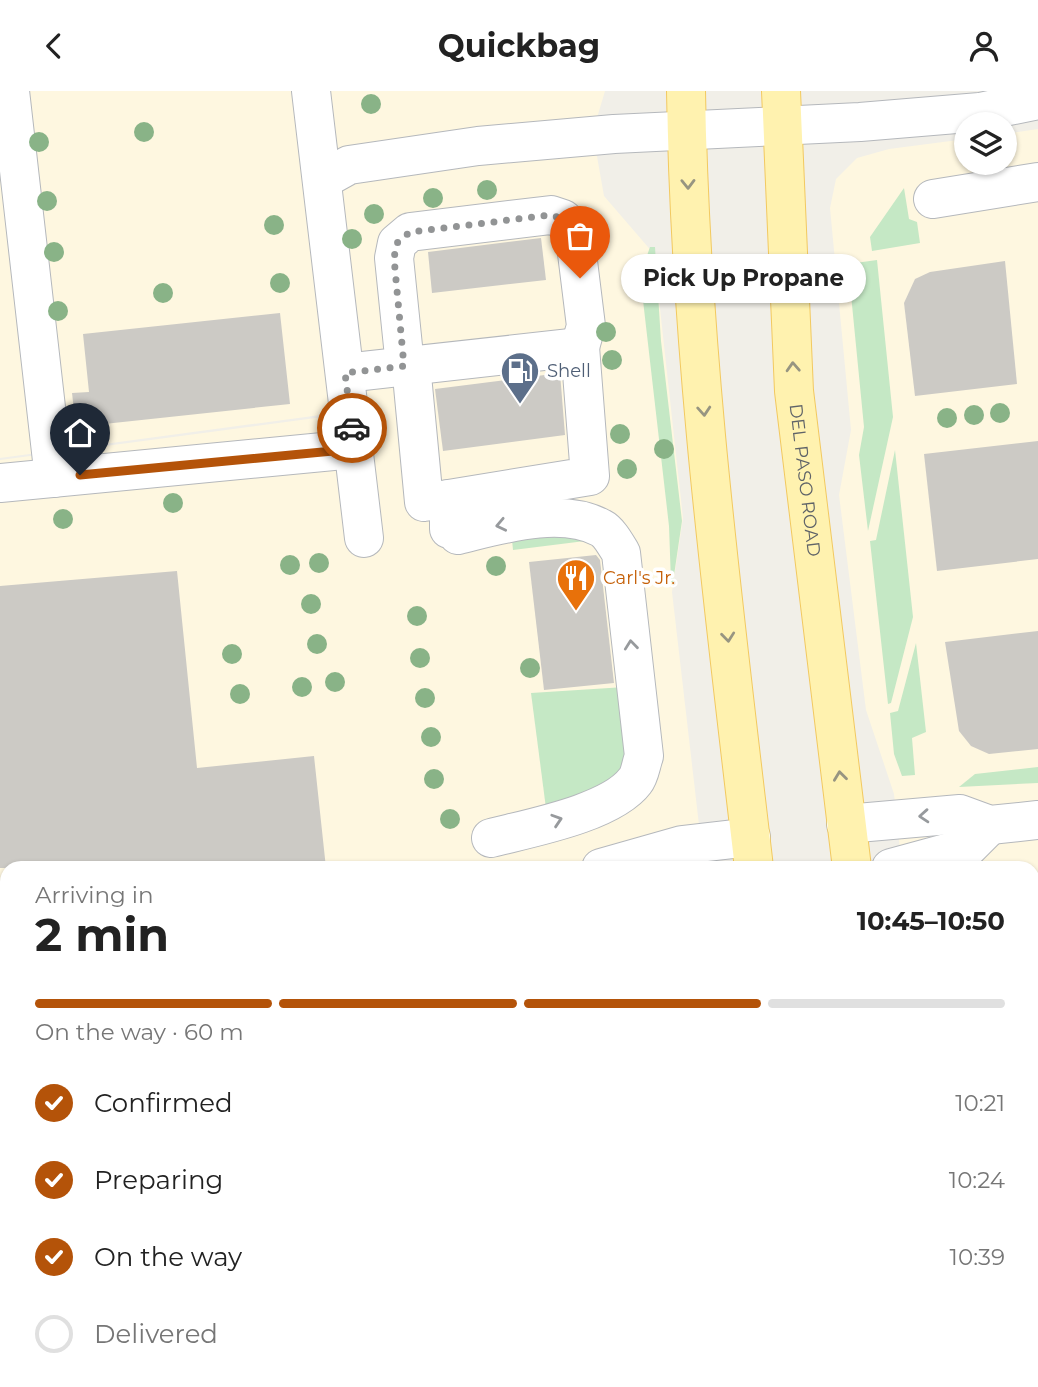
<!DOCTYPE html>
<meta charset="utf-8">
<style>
body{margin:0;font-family:Montserrat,sans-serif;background:#f6f6f6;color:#222;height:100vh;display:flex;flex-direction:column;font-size:26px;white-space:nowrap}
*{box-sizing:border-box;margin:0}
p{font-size:23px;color:#767676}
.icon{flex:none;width:38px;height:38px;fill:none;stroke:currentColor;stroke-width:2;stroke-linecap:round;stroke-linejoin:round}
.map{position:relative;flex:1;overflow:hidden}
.details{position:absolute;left:0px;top:770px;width:1040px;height:527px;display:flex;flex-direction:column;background:#fff;border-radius:21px 21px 0 0;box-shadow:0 2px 5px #0004}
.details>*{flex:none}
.buttons{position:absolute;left:954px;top:21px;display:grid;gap:14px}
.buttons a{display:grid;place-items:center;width:63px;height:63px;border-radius:50%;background:#fff;box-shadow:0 2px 5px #0004;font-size:35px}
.pin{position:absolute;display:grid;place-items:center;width:60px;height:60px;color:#fff;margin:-72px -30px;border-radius:50% 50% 50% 0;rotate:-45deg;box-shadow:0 0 7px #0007}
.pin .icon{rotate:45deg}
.courier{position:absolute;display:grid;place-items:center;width:70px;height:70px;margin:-35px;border:5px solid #b45309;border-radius:50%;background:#fff;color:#222;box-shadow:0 2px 9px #0007}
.bubble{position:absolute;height:49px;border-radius:24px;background:#fff;box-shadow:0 2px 5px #0004;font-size:23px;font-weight:700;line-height:49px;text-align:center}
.head em{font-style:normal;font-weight:700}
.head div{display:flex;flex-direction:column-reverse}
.head{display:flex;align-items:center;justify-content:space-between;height:119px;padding:0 35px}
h1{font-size:46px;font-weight:700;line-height:52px}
.bar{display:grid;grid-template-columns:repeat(4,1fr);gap:10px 7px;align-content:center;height:84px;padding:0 35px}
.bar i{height:9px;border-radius:5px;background:#e0e0e0}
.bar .on{background:#b45309}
.bar p{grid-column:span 4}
ol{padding:0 35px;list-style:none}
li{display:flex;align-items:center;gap:21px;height:77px}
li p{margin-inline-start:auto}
li .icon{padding:7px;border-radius:50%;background:#b45309;color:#fff;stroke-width:4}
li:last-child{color:#767676}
li i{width:38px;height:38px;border:4px solid #e0e0e0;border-radius:50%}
header{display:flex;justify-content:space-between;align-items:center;height:91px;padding:0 35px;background:#fff;font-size:32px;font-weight:700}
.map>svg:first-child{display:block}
</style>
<header><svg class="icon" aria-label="back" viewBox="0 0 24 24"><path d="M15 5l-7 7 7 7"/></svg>Quickbag<svg class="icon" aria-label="person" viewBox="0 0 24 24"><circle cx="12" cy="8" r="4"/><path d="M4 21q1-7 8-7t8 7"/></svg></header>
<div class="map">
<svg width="1038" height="1296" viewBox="0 0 1038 1296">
<rect width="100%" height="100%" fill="#f1efe8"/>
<!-- commercial -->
<g fill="#fef7e0">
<polygon points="0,0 605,0 594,37 306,72 335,322 0,367"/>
<polygon points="1038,38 1038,1296 949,1296 948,1290 1032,1290 1032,777 902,777 894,703 866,619 839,404 851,339 830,117 836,88 857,67 889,58 966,48 966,72 1004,72 1005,43"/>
<polygon points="595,54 604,105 654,163 683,427 672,501 704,777 7,777 7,1290 769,1290 770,1296 0,1296 0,369 338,324 310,76"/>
</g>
<!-- green -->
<g fill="#c5e8c5">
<polygon points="904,97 909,128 917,131 920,152 872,160 870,146"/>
<polygon points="650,156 655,156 661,250 682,430 673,491 671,491 669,435 641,192 641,182"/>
<polygon points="877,169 893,326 868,440 859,364 864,336 848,173"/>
<polygon points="895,359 913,526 891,612 888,613 870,450 876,449"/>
<polygon points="511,438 593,449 513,459"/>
<polygon points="916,552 926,641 912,647 915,684 902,685 894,663 890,622 898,620"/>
<polygon points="625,596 633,670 619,692 547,725 531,602"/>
<polygon points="1038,676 1038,692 959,696 975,683"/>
<polygon points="1038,1137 1038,1296 1023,1296 1018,1290 1032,1290 1032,1138"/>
</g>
<!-- building -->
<g fill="#cccac5">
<polygon points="541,147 546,189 432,202 428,161"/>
<polygon points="1005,170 1017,293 915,305 904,212 915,188 930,181"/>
<polygon points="280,222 290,313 76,336 72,302 89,301 83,243"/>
<polygon points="560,282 565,344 443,360 435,298"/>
<polygon points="1038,350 1038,468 937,480 924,363"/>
<polygon points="596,464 600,469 614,592 544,599 529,471"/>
<polygon points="177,480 197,677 314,665 326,777 0,777 0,495"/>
<polygon points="1038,540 1038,658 989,663 971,655 959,640 945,551"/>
</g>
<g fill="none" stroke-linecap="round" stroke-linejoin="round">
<!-- minor casing -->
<g stroke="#b5b8bc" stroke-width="40">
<g id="minor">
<polyline points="10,0 54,387"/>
<polyline points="311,0 364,447"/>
<polyline points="322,89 349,74 478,55 614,43 860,31 980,21 1038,9"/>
<polyline points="933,108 1038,91"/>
<polyline points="411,274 424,411 449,408"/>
<polyline points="405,275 394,167 397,152 410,141 551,124 563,128 574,138 586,235 580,256"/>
<polyline points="345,282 580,256 590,385 449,408 449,438"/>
<polyline points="0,392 354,358"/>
<path d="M 458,444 C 500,434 560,415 601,437 C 609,441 616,454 621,462 L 644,665 C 641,673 640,684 635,690 C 611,722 530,737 491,747"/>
<polyline points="846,733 960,723 990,734 1038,729"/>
<polyline points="601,777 682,754 751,746"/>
<polyline points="891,777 968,756 990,734"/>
<polyline points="0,911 7,911"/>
</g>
</g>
<!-- major casing -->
<g stroke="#f2c960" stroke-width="40">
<g id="major">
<path d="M 686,0 C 690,260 724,519 754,777"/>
<path id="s1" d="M 781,0 L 794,300 L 852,777"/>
<polyline points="814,1290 815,1296"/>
<polyline points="914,1290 915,1296"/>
</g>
</g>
<!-- minor -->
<use href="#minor" stroke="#fff" stroke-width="38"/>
<!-- major -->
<use href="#major" stroke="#fff2af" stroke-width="38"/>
</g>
<!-- trees -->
<g fill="#89b387">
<circle cx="371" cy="13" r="10"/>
<circle cx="144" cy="41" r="10"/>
<circle cx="39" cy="51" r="10"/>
<circle cx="487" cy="99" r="10"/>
<circle cx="433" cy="107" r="10"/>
<circle cx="47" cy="110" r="10"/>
<circle cx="374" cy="123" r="10"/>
<circle cx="274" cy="134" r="10"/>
<circle cx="597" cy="143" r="10"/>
<circle cx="352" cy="148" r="10"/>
<circle cx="54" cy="161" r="10"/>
<circle cx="280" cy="192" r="10"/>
<circle cx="163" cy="202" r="10"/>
<circle cx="58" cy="220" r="10"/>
<circle cx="606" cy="241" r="10"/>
<circle cx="612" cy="269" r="10"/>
<circle cx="1000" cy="322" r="10"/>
<circle cx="974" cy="324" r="10"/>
<circle cx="947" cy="327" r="10"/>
<circle cx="620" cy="343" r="10"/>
<circle cx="664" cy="358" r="10"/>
<circle cx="627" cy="378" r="10"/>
<circle cx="173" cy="412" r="10"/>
<circle cx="63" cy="428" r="10"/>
<circle cx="319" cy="472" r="10"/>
<circle cx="290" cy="474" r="10"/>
<circle cx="496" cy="475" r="10"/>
<circle cx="311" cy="513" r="10"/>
<circle cx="417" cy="525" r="10"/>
<circle cx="317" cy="553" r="10"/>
<circle cx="232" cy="563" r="10"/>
<circle cx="420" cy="567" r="10"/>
<circle cx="530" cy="577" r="10"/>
<circle cx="335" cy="591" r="10"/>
<circle cx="302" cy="596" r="10"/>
<circle cx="240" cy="603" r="10"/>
<circle cx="425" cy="607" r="10"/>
<circle cx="431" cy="646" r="10"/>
<circle cx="434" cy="688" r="10"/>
<circle cx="450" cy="728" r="10"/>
</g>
<!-- one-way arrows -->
<defs><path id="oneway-chevron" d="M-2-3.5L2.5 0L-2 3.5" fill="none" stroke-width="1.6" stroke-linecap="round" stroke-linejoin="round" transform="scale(1.75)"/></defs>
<g stroke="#979581">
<use href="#oneway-chevron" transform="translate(688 93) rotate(89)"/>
<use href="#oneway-chevron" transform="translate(793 276) rotate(-93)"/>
<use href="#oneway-chevron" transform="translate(704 320) rotate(86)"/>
<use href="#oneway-chevron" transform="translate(728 546) rotate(84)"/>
<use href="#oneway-chevron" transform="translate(840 685) rotate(-97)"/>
</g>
<g stroke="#979a9d">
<use href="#oneway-chevron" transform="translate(501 434) rotate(168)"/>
<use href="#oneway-chevron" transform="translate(631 554) rotate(-96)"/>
<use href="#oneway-chevron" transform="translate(924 725) rotate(176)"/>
<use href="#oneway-chevron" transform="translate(557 729) rotate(-18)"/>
</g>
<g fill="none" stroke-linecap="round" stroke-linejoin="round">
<!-- done -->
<polyline stroke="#929495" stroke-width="7" stroke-dasharray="0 12.6" points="352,337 345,282 404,275 394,167 397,152 410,141 551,124 564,128 575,138 580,187"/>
<!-- route -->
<polyline stroke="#b45309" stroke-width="9" points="80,384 354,358 352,337"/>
</g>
<!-- icons -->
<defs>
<g id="fuel-pin" transform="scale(2.0125)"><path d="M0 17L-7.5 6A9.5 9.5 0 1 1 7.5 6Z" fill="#5c6f8a" stroke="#fff"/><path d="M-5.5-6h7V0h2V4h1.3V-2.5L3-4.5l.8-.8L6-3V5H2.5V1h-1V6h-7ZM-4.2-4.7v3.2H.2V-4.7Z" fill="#fff"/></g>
<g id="restaurant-pin" transform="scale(2.0125)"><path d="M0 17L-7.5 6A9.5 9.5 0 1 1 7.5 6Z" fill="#e8710a" stroke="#fff"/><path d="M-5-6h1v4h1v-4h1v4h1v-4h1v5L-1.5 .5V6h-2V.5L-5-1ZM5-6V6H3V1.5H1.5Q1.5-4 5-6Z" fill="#fff"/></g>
</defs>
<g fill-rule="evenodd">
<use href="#fuel-pin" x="520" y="280"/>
<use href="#restaurant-pin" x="576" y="487"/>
</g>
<g text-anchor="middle" stroke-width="7" stroke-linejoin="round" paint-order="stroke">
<!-- service labels -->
<g font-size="18" fill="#4e5e75" stroke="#fff" text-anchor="start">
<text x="547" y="286">Shell</text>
</g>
<!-- street labels -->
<g font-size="18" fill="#5f6368" stroke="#fff">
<text dy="6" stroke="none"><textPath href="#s1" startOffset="390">DEL PASO ROAD</textPath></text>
</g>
<!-- food labels -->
<g font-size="18" fill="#c56008" stroke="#fff" text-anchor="start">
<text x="603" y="493">Carl's Jr.</text>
</g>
</g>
</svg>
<div class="buttons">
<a><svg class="icon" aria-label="layers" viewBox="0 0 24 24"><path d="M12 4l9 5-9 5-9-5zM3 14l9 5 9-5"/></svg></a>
</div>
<div class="pin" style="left:580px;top:187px;background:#ea580c"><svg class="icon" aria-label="bag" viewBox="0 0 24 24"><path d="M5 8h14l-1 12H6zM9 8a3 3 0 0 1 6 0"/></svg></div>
<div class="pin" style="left:80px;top:384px;background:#1f2937"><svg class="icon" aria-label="home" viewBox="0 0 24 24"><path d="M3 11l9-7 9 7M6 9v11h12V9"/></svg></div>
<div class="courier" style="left:352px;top:337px"><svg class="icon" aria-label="car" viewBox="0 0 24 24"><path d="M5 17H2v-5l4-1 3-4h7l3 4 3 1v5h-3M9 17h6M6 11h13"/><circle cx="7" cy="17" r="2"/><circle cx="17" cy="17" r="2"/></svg></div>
<div class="bubble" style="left:621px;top:163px;width:245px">Pick Up Propane</div>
<section class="details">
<div class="head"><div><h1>2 min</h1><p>Arriving in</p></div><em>10:45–10:50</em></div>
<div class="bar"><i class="on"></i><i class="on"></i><i class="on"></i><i></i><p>On the way · 60 m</p></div>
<ol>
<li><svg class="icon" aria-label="check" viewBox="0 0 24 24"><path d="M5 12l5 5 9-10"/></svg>Confirmed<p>10:21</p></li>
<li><svg class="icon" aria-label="check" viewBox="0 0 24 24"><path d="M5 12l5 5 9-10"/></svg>Preparing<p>10:24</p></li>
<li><svg class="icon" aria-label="check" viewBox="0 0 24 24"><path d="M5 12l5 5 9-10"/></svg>On the way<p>10:39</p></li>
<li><i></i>Delivered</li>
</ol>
</section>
</div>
